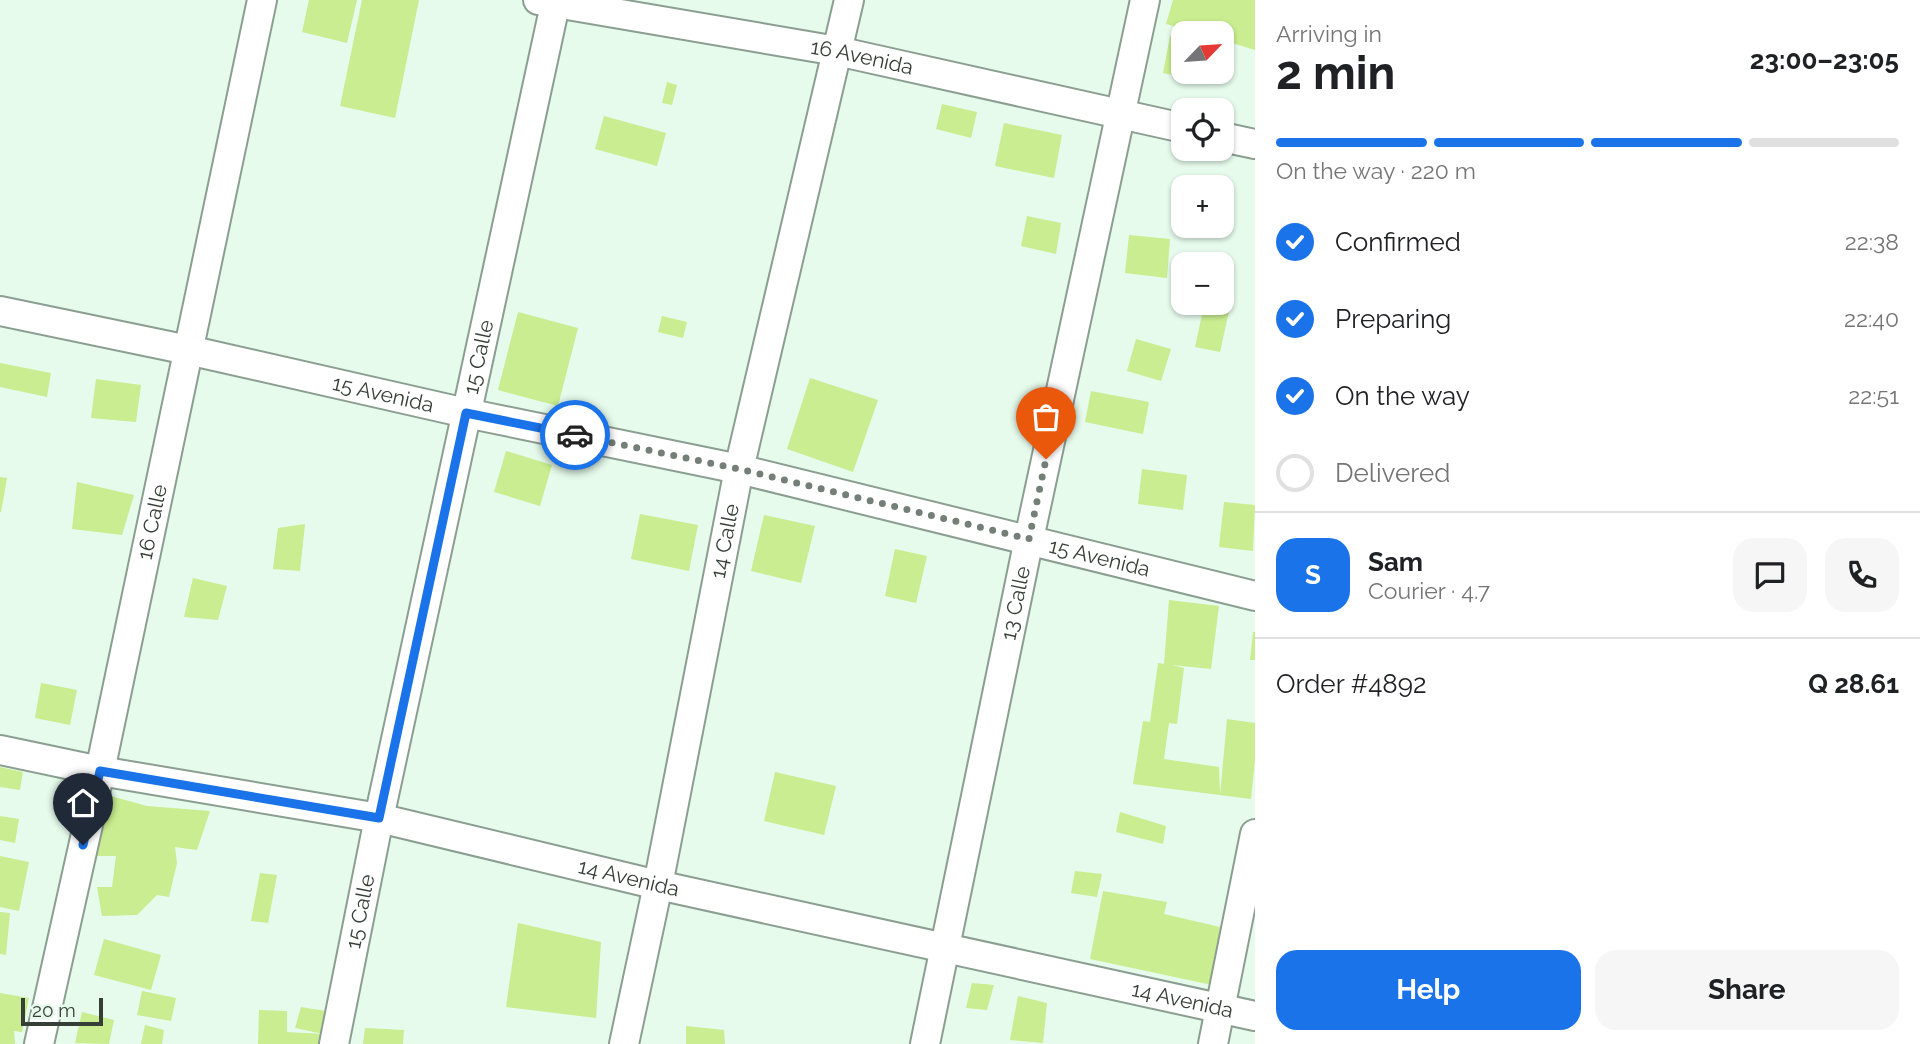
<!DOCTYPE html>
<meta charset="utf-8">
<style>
body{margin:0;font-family:Raleway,sans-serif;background:#f6f6f6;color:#202124;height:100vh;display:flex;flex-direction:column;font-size:26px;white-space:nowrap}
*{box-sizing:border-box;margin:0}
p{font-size:23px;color:#757577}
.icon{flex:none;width:38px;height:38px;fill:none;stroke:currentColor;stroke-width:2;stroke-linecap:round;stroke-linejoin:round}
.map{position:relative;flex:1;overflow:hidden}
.drawer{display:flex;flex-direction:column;background:#fff;width:665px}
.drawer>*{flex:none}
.needle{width:46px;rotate:65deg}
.controls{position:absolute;left:1171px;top:21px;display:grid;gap:14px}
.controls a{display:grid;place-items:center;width:63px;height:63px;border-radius:14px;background:#fff;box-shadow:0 2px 5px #0004;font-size:35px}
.scale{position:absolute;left:21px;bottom:18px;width:82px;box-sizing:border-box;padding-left:7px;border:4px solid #363e38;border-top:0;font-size:19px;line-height:24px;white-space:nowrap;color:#363e38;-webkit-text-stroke:5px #e6fbec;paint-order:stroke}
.pin{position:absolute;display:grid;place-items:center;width:60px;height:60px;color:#fff;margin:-72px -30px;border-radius:50% 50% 50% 0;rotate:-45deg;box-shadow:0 0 7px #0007}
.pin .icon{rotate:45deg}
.courier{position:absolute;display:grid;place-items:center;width:70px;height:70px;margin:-35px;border:5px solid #1a73e8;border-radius:50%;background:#fff;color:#222;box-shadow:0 2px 9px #0007}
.overview em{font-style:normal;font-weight:700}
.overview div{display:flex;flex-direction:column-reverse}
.overview{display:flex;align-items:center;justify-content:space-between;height:119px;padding:0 21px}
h1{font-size:46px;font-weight:700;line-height:52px}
.bar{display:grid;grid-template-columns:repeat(4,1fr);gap:10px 7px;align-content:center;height:84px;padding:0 21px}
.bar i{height:9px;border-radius:5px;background:#e0e0e0}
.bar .selected{background:#1a73e8}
.bar p{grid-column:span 4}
.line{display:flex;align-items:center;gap:18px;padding:0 21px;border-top:2px solid #e0e0e0}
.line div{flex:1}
.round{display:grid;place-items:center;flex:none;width:74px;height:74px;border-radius:21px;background:#f6f6f6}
ol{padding:0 21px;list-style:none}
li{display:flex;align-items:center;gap:21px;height:77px}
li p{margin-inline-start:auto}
li .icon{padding:7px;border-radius:50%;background:#1a73e8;color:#fff;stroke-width:4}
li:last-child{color:#757577}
li i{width:38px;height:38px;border:4px solid #e0e0e0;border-radius:50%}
.cta{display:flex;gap:14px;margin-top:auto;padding:14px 21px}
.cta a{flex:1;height:80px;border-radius:21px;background:#1a73e8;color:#fff;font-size:28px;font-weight:700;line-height:80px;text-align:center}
.cta a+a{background:#f6f6f6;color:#202124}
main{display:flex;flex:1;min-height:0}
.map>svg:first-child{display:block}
</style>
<main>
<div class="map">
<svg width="1255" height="1044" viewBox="0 0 1255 1044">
<rect width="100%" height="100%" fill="#e6fbec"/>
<!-- building -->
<g fill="#c9ed90">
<polygon points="309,0 357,0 347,43 302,32"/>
<polygon points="362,0 419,0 395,118 340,106"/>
<polygon points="1173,0 1255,0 1255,50 1222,40 1222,33 1199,33 1166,24"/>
<polygon points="1170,36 1183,39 1183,72 1214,72 1211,83 1163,73"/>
<polygon points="667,82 677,85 672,105 662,103"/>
<polygon points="942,104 977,112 971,138 936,129"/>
<polygon points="604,116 666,133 657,166 595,149"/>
<polygon points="1004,123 1062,135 1054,178 995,166"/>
<polygon points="1027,216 1061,223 1056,254 1021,246"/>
<polygon points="1129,235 1170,239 1167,278 1125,273"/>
<polygon points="1222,291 1233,293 1220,352 1195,347 1203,310 1186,306 1186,303 1222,303"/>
<polygon points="518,312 578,328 558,406 498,390"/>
<polygon points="662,316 687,322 683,338 658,332"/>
<polygon points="1136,339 1171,349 1161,381 1127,371"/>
<polygon points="0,363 51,373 47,397 0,387"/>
<polygon points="810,378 878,400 853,472 787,449"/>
<polygon points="96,379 141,385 136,422 91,418"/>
<polygon points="1091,391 1149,402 1143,434 1085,422"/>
<polygon points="506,451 552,465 540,506 494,492"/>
<polygon points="1142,469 1187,475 1183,510 1138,504"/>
<polygon points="0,477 7,478 1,512 0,512"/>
<polygon points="77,482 134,495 122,535 72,529"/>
<polygon points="1224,502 1255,505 1253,551 1219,547"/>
<polygon points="640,514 698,525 689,571 631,559"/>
<polygon points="764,515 815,526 801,583 751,571"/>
<polygon points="305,524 300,571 273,569 278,528"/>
<polygon points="895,549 927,556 916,603 885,596"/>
<polygon points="193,578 227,586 218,620 184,617"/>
<polygon points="1169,600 1219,606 1211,669 1172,665 1184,668 1177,724 1169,723 1164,759 1219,767 1220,795 1227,719 1255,723 1255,760 1251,799 1133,784 1143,721 1150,722 1158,663 1164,664"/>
<polygon points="1253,632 1255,632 1255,660 1250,660"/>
<polygon points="41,683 77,690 70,725 35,718"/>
<polygon points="0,767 23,772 20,790 0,787"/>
<polygon points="775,772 836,786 824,835 764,821"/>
<polygon points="107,795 147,806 210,811 197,850 175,847 177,863 169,897 157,895 137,915 102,916 97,887 112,887 116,856 96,856"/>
<polygon points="1120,812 1166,826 1163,844 1116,832"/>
<polygon points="0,816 19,819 15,843 0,840"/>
<polygon points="0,856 29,862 19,911 0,907"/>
<polygon points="1075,871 1102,874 1097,897 1071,893"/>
<polygon points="260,873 277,875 268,923 251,921"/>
<polygon points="1103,891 1167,902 1164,914 1220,927 1212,985 1090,959"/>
<polygon points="0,912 10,913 6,955 0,954"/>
<polygon points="518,923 601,942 596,1018 506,1007"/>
<polygon points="104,939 161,955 151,990 94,975"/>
<polygon points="972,983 994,985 987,1010 966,1008"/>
<polygon points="142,991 176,998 171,1021 137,1015"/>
<polygon points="0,993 29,998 22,1032 14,1031 15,1044 0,1044"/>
<polygon points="1018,996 1047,1003 1043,1043 1010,1040"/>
<polygon points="301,1007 326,1011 323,1034 321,1044 258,1044 259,1010 287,1011 287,1032 323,1034 295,1028"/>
<polygon points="82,1012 114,1020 109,1044 75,1043"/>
<polygon points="145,1025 164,1030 162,1044 141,1044"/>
<polygon points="686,1026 724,1030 725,1044 686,1044"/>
<polygon points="365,1028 404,1030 403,1044 363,1044"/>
</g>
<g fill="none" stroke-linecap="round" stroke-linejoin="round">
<!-- minor casing -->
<g stroke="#8b9e91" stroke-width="32">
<g id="minor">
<path id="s1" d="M 538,0 L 837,51 L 1183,128"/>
<polyline points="1222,137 1255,144"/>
<path id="s2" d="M 0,311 L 188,350 L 466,413 L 739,469 L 1255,596"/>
<path id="s3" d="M 0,750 L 100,771 L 379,818 L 658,885 L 1255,1016"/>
<path id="s4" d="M 39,1044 L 100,771 L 262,0"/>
<path id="s5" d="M 334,1044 L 379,818 L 556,0"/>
<path id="s6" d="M 624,1044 L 658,885 L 739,469 L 849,0"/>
<path id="s7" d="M 925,1044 L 1029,539 L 1145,0"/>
<polyline points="1213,1044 1255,834"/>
</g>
</g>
<!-- minor -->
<use href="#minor" stroke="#fff" stroke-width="28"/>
</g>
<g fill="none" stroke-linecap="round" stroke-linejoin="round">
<!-- done -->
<polyline stroke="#748077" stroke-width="7" stroke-dasharray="0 12.6" points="575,435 739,469 1029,539 1046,459"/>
<!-- route -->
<polyline stroke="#1a73e8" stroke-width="9" points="83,845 100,771 379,818 466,413 575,435"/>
</g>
<g text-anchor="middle" stroke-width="6" stroke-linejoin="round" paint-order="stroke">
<!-- street labels -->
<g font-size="21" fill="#363e38" stroke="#e6fbec">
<text dy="7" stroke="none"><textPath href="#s1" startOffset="329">16 Avenida</textPath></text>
<text dy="7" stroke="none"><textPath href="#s5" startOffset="702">15 Calle</textPath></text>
<text dy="7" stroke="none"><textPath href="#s2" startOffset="392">15 Avenida</textPath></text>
<text dy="7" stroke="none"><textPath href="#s4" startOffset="534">16 Calle</textPath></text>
<text dy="7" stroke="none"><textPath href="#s6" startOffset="513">14 Calle</textPath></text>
<text dy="7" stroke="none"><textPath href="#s2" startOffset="1127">15 Avenida</textPath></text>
<text dy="7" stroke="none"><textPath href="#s7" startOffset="450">13 Calle</textPath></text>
<text dy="7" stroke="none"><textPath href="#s3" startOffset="642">14 Avenida</textPath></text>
<text dy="7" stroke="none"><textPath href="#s5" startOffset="135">15 Calle</textPath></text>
<text dy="7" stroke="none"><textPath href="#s3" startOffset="1209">14 Avenida</textPath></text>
</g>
</g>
</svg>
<div class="controls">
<a><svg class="needle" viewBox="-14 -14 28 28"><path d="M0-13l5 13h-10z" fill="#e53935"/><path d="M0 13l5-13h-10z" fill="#757577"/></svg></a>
<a><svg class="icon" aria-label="locate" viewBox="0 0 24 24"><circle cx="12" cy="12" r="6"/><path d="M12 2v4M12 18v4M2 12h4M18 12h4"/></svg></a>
<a>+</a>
<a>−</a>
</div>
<div class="scale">20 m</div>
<div class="pin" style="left:1046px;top:459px;background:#ea580c"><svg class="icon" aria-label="bag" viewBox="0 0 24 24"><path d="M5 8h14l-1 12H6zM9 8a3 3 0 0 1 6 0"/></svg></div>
<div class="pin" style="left:83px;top:845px;background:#1f2937"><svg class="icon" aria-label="home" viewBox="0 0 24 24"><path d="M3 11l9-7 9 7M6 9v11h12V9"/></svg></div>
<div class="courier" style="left:575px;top:435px"><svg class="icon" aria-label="car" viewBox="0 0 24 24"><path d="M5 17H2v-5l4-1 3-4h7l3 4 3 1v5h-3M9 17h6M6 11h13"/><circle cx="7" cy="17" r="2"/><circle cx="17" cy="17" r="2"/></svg></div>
</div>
<section class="drawer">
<div class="overview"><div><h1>2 min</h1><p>Arriving in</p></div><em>23:00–23:05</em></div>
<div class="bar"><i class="selected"></i><i class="selected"></i><i class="selected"></i><i></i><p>On the way · 220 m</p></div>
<ol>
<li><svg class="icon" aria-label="check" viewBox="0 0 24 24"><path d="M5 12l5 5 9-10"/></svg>Confirmed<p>22:38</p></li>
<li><svg class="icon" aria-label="check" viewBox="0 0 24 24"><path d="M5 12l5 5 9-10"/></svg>Preparing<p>22:40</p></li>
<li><svg class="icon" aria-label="check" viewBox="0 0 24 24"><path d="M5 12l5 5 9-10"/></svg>On the way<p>22:51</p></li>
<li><i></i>Delivered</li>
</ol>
<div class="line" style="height:126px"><b class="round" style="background:#1a73e8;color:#fff">S</b><div><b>Sam</b><p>Courier · 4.7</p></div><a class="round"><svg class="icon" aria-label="chat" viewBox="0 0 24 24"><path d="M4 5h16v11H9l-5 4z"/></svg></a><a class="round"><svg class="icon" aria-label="phone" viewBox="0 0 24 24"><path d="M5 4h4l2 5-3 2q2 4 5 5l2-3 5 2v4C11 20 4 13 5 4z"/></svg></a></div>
<div class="line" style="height:91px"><div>Order #4892</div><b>Q 28.61</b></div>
<div class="cta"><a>Help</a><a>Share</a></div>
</section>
</main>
